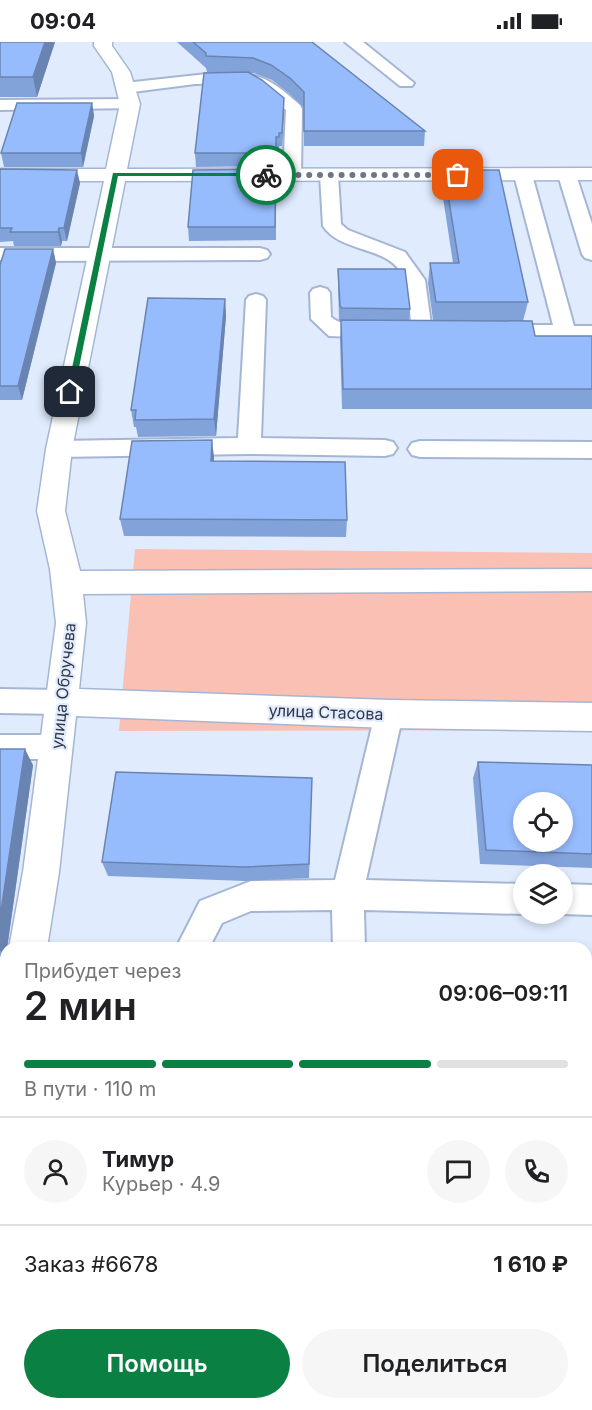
<!DOCTYPE html>
<html lang="ru">
<meta charset="utf-8">
<style>
body{margin:0;font-family:Inter,sans-serif;background:#f6f6f6;color:#202124;height:100vh;display:flex;flex-direction:column;font-size:22px;white-space:nowrap}
*{box-sizing:border-box;margin:0}
p{font-size:20px;color:#757577}
.icon{flex:none;width:33px;height:33px;fill:none;stroke:currentColor;stroke-width:2;stroke-linecap:round;stroke-linejoin:round}
.map{position:relative;flex:1;overflow:hidden}
.drawer{position:absolute;left:0px;top:900px;width:592px;height:468px;display:flex;flex-direction:column;background:#fff;border-radius:18px 18px 0 0;box-shadow:0 3px 9px #0003}
.drawer>*{flex:none}
.controls{position:absolute;left:513px;top:750px;display:grid;gap:12px}
.controls a{display:grid;place-items:center;width:60px;height:60px;border-radius:50%;background:#fff;box-shadow:0 3px 9px #0003;font-size:30px}
.pin{position:absolute;display:grid;place-items:center;width:51px;height:51px;color:#fff;margin:-26px;border-radius:12px;box-shadow:0 3px 9px #0006}
.courier{position:absolute;display:grid;place-items:center;width:60px;height:60px;margin:-30px;border:4px solid #0b8043;border-radius:50%;background:#fff;color:#222;box-shadow:0 2px 8px #0007}
.summary em{font-style:normal;font-weight:600}
.summary div{display:flex;flex-direction:column-reverse}
.summary{display:flex;align-items:center;justify-content:space-between;height:102px;padding:0 24px}
h1{font-size:39px;font-weight:600;line-height:45px}
.bar{display:grid;grid-template-columns:repeat(4,1fr);gap:9px 6px;align-content:center;height:72px;padding:0 24px}
.bar i{height:8px;border-radius:4px;background:#e0e0e0}
.bar .selected{background:#0b8043}
.bar p{grid-column:span 4}
.line{display:flex;align-items:center;gap:15px;padding:0 24px;border-top:2px solid #e0e0e0}
.line div{flex:1}
.round{display:grid;place-items:center;flex:none;width:63px;height:63px;border-radius:32px;background:#f6f6f6}
.button{display:flex;gap:12px;margin-top:auto;padding:12px 24px}
.button a{flex:1;height:69px;border-radius:36px;background:#0b8043;color:#fff;font-size:24px;font-weight:600;line-height:69px;text-align:center}
.button a+a{background:#f6f6f6;color:#202124}
.status{display:flex;justify-content:space-between;align-items:center;height:42px;padding:0 30px;background:#fff;direction:ltr}
.status svg{height:16px;fill:currentColor}
.map>svg:first-child{display:block}
</style>
<div class="status"><b>09:04</b><svg viewBox="0 0 49 12"><path d="M0 12V9h3v3zM5 12V6h3v6zM10 12V3h3v9zM15 12V0h3v12zM26 1h20v11H26zM47 4h2v5h-2z"/></svg></div>
<div class="map">
<svg width="592" height="1368" viewBox="0 0 592 1368">
<rect width="100%" height="100%" fill="#e0ebfe"/>
<!-- green -->
<polygon fill="#f9c0b3" points="135,507 592,511 592,688 119,689"/>
<g fill="none" stroke-linecap="round" stroke-linejoin="round">
<!-- lane casing -->
<g stroke="#a5b6d4" stroke-width="4">
<g id="lane">
<polygon points="345,0 363,0 414,41 412,44 400,44"/>
<path d="M 216,31 C 259,30 268,35 300,63 L 302,67 L 301,133 L 298,137 L 286,137 L 283,133 L 286,68 L 264,49 L 249,41 L 195,42 L 125,51 L 117,46 L 125,41 Z"/>
<polygon points="130,57 138,62 136,66 0,68 0,58"/>
<path d="M 329,128 L 335,129 L 338,133 L 341,182 L 348,188 L 405,210 L 425,238 L 432,290 L 429,295 L 422,297 L 415,295 L 412,290 C 410,274 410,254 405,239 C 393,202 342,213 323,184 L 320,133 L 323,129 Z"/>
<polygon points="523,128 529,129 532,133 574,284 592,284 592,298 496,297 489,295 486,290 489,285 496,283 553,283 514,133 517,129"/>
<polygon points="567,128 573,129 576,133 592,182 592,218 585,216 582,212 558,133 561,129"/>
<polygon points="0,206 260,206 267,208 270,212 267,216 260,218 32,219 0,218"/>
<path d="M 320,245 L 327,247 L 330,251 L 331,275 C 347,288 366,279 385,284 L 388,289 L 385,294 L 378,296 L 329,294 L 311,277 L 310,251 L 313,247 Z"/>
<polygon points="256,252 263,254 266,258 261,396 385,398 393,400 397,406 393,412 385,414 249,412 59,415 51,413 47,407 51,401 59,399 238,396 246,258 249,254"/>
<polygon points="420,399 592,400 592,416 420,415 412,413 408,407 412,401"/>
<polygon points="0,647 61,648 71,652 75,660 71,668 61,672 0,671"/>
<polygon points="389,660 399,664 403,672 366,838 524,842 524,872 525,872 524,872 364,868 365,906 333,906 332,868 251,869 222,881 209,906 176,906 200,859 251,839 335,838 375,672 379,664"/>
<polygon points="0,693 57,693 67,696 71,705 67,714 57,717 0,717"/>
<polygon points="562,842 592,843 592,873 561,872 562,872"/>
<rect x="586" y="1033" width="6" height="36"/>
<rect x="24" y="1362" width="42" height="6"/>
<rect x="335" y="1362" width="42" height="6"/>
</g>
</g>
<!-- street casing -->
<g stroke="#a5b6d4" stroke-width="3">
<g id="street">
<polygon points="94,0 112,0 112,4 130,30 140,62 127,127 592,126 592,138 125,139 72,407 65,469 80,529 592,527 592,549 83,552 86,581 79,647 389,658 592,661 592,689 389,686 76,674 59,830 47,906 9,906 23,830 56,581 50,527 37,469 46,407 104,139 0,139 0,127 106,127 120,62 112,30 94,4"/>
<polygon points="6,1007 6,1079 0,1082 0,1009"/>
</g>
</g>
<!-- lane -->
<use href="#lane" fill="#fff" fill-rule="evenodd"/>
<!-- street -->
<use href="#street" fill="#fff" fill-rule="evenodd"/>
</g>
<!-- wall -->
<g fill="#82a2da">
<polygon points="0,0 55,0 37,55 0,55"/>
<polygon points="177,0 312,0 425,89 424,104 304,104 304,66 290,52 272,38 254,31 250,31 284,56 282,104 279,104 279,109 276,109 276,124 196,125 195,111 228,30 207,30 206,26"/>
<polygon points="92,61 94,74 83,125 4,125 1,111"/>
<polygon points="0,127 80,141 67,199 62,199 61,204 14,204 13,199 0,200"/>
<polygon points="276,127 276,198 189,199 188,185"/>
<polygon points="444,128 528,260 523,279 535,294 592,294 592,367 342,367 340,298 341,279 339,278 338,240 338,227 410,267 409,278 433,278 428,241 430,221 453,221 442,149"/>
<polygon points="53,207 56,221 22,358 0,358 0,223"/>
<polygon points="225,257 226,274 216,394 138,395 136,385 134,385 131,368"/>
<polygon points="214,415 214,420 347,478 346,495 124,494 120,477"/>
<polygon points="0,707 33,723 6,915 0,915"/>
<polygon points="478,720 592,723 592,826 480,822 473,736"/>
<polygon points="312,736 309,836 246,839 108,834 102,820"/>
<polygon points="387,1362 586,1362 592,1368 387,1368"/>
</g>
<!-- shaded-wall -->
<g fill="#6a84b1">
<polygon points="45,0 55,0 37,55 33,35"/>
<polygon points="284,56 284,69 282,104 282,91"/>
<polygon points="92,61 94,74 83,125 81,111"/>
<polygon points="77,128 80,141 67,199 64,186"/>
<polygon points="59,186 62,199 61,204 58,190"/>
<polygon points="53,207 56,221 22,358 18,344"/>
<polygon points="225,257 226,274 216,394 214,377"/>
<polygon points="212,398 214,415 212,436 211,419"/>
<polygon points="25,707 33,723 7,906 6,906 6,915 0,908 0,876"/>
</g>
<!-- building -->
<g fill="#97bcfd" stroke="#6a84b1" stroke-width="1.5" fill-rule="evenodd">
<polygon points="0,0 45,0 33,35 0,35"/>
<polygon points="193,0 312,0 425,89 304,89 304,50 290,36 271,23 253,16 206,14 206,11"/>
<polygon points="248,30 262,38 284,56 282,91 279,91 279,95 276,95 276,111 195,111 204,31"/>
<polygon points="17,61 92,61 81,111 1,111"/>
<polygon points="0,127 77,128 64,186 59,186 58,190 10,190 12,186 0,186"/>
<polygon points="276,127 275,185 188,185 193,128"/>
<polygon points="444,128 499,128 528,260 436,260 430,221 459,221"/>
<polygon points="5,207 53,207 18,344 0,344 0,223"/>
<polygon points="338,227 405,227 410,267 342,266 340,264"/>
<polygon points="148,256 225,257 214,377 135,378 136,368 131,368"/>
<polygon points="341,278 532,279 535,294 592,294 592,347 343,347"/>
<polygon points="212,398 211,419 345,420 347,478 120,477 132,399"/>
<polygon points="0,707 25,707 0,876"/>
<path d="M 478,720 L 592,723 L 592,812 L 486,808 ZM 524,760 L 562,760 L 562,800 L 524,800 Z"/>
<polygon points="116,730 312,736 309,822 244,825 102,820"/>
<polygon points="586,1099 592,1099 592,1368 390,1368 390,1362 586,1362"/>
</g>
<!-- route -->
<polygon fill="#0b8043" points="113,131 266,131 269,133 266,134 118,134 74,350 70,353 67,350"/>
<g fill="none" stroke-linecap="round" stroke-linejoin="round">
<!-- done -->
<polyline stroke="#6e7684" stroke-width="6" stroke-dasharray="0 10.8" points="266,133 458,133"/>
</g>
<g text-anchor="middle" stroke-width="4.5" stroke-linejoin="round" paint-order="stroke">
<!-- street labels -->
<g font-size="16" fill="#303743" stroke="#e0ebfe">
<text transform="translate(63 644) rotate(-84)" y="6">улица Обручева</text>
<text transform="translate(326 670) rotate(2)" y="6">улица Стасова</text>
</g>
</g>
</svg>
<div class="controls">
<a><svg class="icon" aria-label="locate" viewBox="0 0 24 24"><circle cx="12" cy="12" r="6"/><path d="M12 2v4M12 18v4M2 12h4M18 12h4"/></svg></a>
<a><svg class="icon" aria-label="layers" viewBox="0 0 24 24"><path d="M12 4l9 5-9 5-9-5zM3 14l9 5 9-5"/></svg></a>
</div>
<div class="pin" style="left:458px;top:133px;background:#ea580c"><svg class="icon" aria-label="bag" viewBox="0 0 24 24"><path d="M5 8h14l-1 12H6zM9 8a3 3 0 0 1 6 0"/></svg></div>
<div class="pin" style="left:70px;top:350px;background:#1f2937"><svg class="icon" aria-label="home" viewBox="0 0 24 24"><path d="M3 11l9-7 9 7M6 9v11h12V9"/></svg></div>
<div class="courier" style="left:266px;top:133px"><svg class="icon" aria-label="bike" viewBox="0 0 24 24"><circle cx="6" cy="16" r="4"/><circle cx="18" cy="16" r="4"/><path d="M6 16l4-8h5l3 8M10 8l3 8H6M13 5h3"/></svg></div>
<section class="drawer">
<div class="summary"><div><h1>2 мин</h1><p>Прибудет через</p></div><em>09:06–09:11</em></div>
<div class="bar"><i class="selected"></i><i class="selected"></i><i class="selected"></i><i></i><p>В пути · 110 m</p></div>
<div class="line" style="height:108px"><a class="round"><svg class="icon" aria-label="person" viewBox="0 0 24 24"><circle cx="12" cy="8" r="4"/><path d="M4 21q1-7 8-7t8 7"/></svg></a><div><b>Тимур</b><p>Курьер · 4.9</p></div><a class="round"><svg class="icon" aria-label="chat" viewBox="0 0 24 24"><path d="M4 5h16v11H9l-5 4z"/></svg></a><a class="round"><svg class="icon" aria-label="phone" viewBox="0 0 24 24"><path d="M5 4h4l2 5-3 2q2 4 5 5l2-3 5 2v4C11 20 4 13 5 4z"/></svg></a></div>
<div class="line" style="height:78px"><div>Заказ #6678</div><b>1 610 ₽</b></div>
<div class="button"><a>Помощь</a><a>Поделиться</a></div>
</section>
</div>
